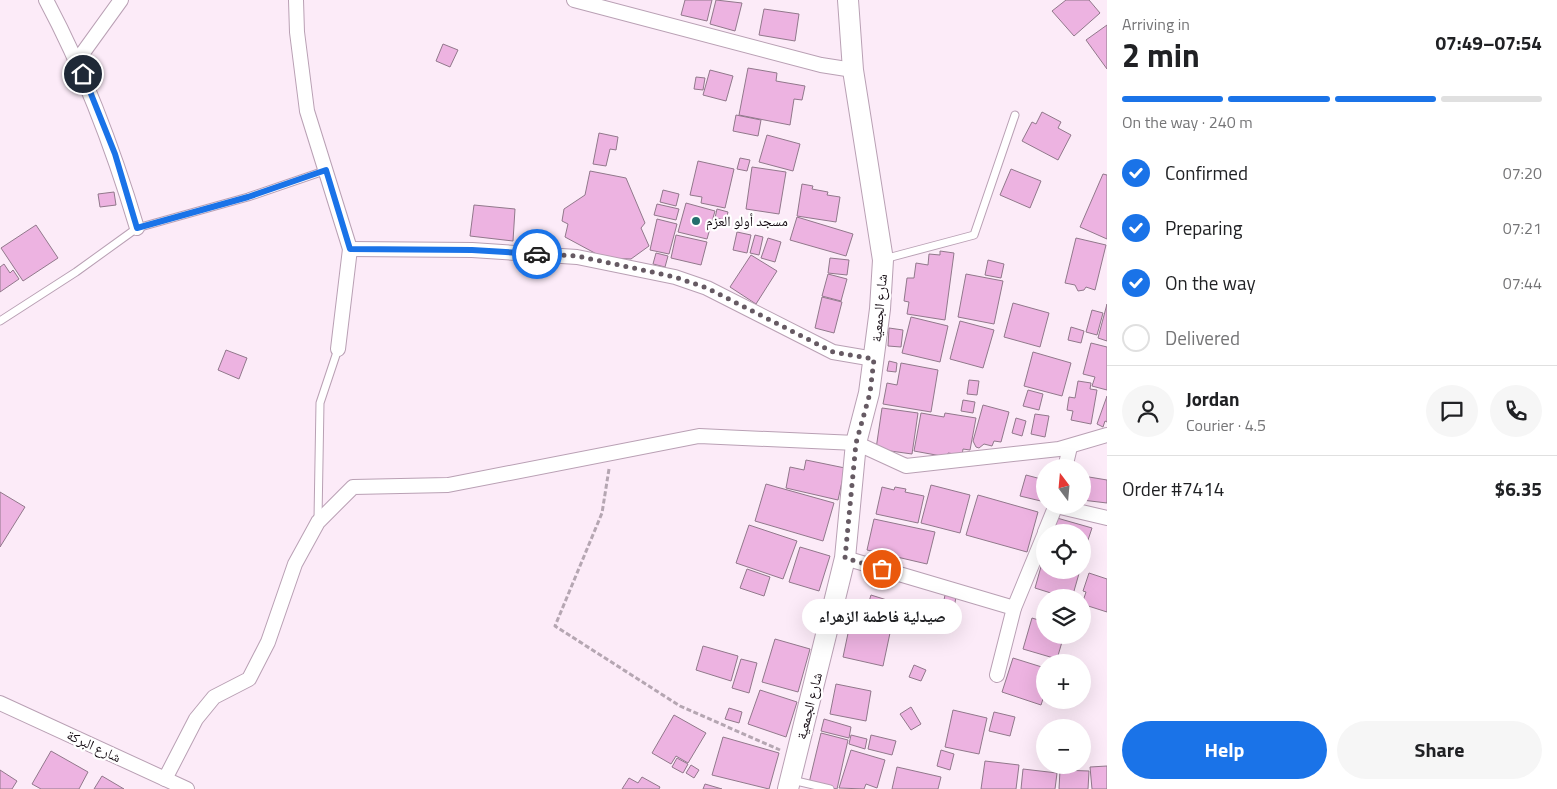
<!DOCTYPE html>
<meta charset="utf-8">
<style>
body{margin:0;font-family:"Titillium Web","Noto Naskh Arabic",sans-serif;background:#f6f6f6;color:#202124;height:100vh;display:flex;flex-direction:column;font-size:19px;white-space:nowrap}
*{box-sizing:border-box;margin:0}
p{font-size:16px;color:#757577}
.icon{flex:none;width:28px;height:28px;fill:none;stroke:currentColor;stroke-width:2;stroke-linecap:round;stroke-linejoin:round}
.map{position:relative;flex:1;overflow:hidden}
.sheet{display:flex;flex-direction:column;background:#fff;width:450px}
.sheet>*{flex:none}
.needle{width:32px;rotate:344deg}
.controls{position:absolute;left:1036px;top:459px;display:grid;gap:10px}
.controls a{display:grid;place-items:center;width:55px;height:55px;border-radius:50%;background:#fff;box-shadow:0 5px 20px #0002;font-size:25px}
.pin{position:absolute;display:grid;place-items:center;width:42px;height:42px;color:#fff;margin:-21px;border:2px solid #fff;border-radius:50%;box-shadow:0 1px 5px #0007}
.courier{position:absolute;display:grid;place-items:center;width:50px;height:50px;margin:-25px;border:4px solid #1a73e8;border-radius:50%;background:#fff;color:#222;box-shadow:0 1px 6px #0007}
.bubble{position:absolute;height:35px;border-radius:18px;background:#fff;box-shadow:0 5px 20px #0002;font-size:16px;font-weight:700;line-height:35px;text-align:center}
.head em{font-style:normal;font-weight:700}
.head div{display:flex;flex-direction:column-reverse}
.head{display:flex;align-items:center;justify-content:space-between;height:85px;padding:0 15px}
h1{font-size:32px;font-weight:700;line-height:38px}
.bar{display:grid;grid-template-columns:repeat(4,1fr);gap:8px 5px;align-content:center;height:60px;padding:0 15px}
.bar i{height:6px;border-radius:4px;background:#e0e0e0}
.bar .selected{background:#1a73e8}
.bar p{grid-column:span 4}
.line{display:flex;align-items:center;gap:12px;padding:0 15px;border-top:1px solid #e0e0e0}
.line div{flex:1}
.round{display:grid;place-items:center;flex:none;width:52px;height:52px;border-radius:26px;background:#f6f6f6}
ol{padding:0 15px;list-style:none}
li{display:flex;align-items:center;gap:15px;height:55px}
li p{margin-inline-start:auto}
li .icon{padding:5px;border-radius:50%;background:#1a73e8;color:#fff;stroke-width:4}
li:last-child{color:#757577}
li i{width:28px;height:28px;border:2px solid #e0e0e0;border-radius:50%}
.button{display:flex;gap:10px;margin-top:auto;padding:10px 15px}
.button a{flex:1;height:58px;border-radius:30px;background:#1a73e8;color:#fff;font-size:20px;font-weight:700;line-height:58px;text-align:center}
.button a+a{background:#f6f6f6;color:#202124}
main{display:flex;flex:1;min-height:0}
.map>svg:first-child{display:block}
</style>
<main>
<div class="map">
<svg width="1107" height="789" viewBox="0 0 1107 789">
<rect width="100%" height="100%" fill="#fcebf8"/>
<!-- building -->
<g fill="#edb3e1" stroke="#91788b">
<polygon points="685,0 712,0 707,21 681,15"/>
<polygon points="716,0 742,3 735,31 710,24"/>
<polygon points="1066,0 1089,0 1100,13 1074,36 1052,11"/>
<polygon points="764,9 799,14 795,41 759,35"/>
<polygon points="1107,25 1107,69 1086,40"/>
<polygon points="443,44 458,50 450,67 436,61"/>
<polygon points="748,68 777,73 776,81 805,86 802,100 794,99 790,125 739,115"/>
<polygon points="710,70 733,76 726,101 703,95"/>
<polygon points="696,77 705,78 703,90 694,89"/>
<polygon points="1042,112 1061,122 1058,128 1071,135 1058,160 1022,141 1032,122 1036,124"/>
<polygon points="736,115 761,120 758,136 733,131"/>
<polygon points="599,133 618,137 616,150 610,149 606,166 593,164"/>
<polygon points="767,135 800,144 793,171 759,162"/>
<polygon points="740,158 750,160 747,171 737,169"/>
<polygon points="698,161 734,169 725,208 701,203 702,197 690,195"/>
<polygon points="752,167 786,172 779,214 746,209"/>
<polygon points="1011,169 1041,181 1030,208 1000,195"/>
<polygon points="590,171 626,178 645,223 641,228 649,246 631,259 604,258 565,237 568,224 562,221 564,209 585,195"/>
<polygon points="1103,174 1107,175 1107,239 1080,227"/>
<polygon points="802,184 813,186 812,189 828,192 827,195 840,197 836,222 797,216"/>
<polygon points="663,190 679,194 676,206 660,202"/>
<polygon points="114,192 116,205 100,207 98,194"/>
<polygon points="686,203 715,211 707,239 678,232"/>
<polygon points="657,204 679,209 676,220 654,215"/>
<polygon points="474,205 515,209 513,241 470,236"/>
<polygon points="717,209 728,212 726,220 715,218"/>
<polygon points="797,217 853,234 846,256 790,240"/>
<polygon points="657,219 677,224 669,254 650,250"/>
<polygon points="36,225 58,258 23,281 1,248"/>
<polygon points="737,232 751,235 747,253 733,250"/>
<polygon points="676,235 707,242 701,265 671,258"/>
<polygon points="755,235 763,237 759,255 750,253"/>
<polygon points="768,238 781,242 775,262 761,258"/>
<polygon points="1076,238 1106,245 1095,290 1086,287 1084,290 1078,291 1075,285 1065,283"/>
<polygon points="940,251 954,253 945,320 907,314 909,302 904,301 907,278 914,278 916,263 928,265 929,254 940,255"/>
<polygon points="656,253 668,256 665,267 653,264"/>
<polygon points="751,255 777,271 756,304 730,287"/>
<polygon points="830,258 849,260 847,275 828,273"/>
<polygon points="988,260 1004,264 1001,278 985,275"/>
<polygon points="4,264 10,273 13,270 19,279 0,292 0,267"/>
<polygon points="828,274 847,279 841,301 822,296"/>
<polygon points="966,274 1003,281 994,324 958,317"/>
<polygon points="822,297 842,302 834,333 815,328"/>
<polygon points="1013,303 1049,313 1040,347 1004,337"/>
<polygon points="1107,304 1107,341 1098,338"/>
<polygon points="1092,310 1103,313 1097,335 1086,332"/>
<polygon points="911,317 948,326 940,362 902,353"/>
<polygon points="960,321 994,330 983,368 950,359"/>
<polygon points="1071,327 1084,331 1081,343 1068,340"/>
<polygon points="889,328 903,330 901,347 888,346"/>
<polygon points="1091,343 1107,347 1107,390 1092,386 1095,377 1083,374"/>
<polygon points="226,350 247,358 239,379 218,370"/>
<polygon points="1033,352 1071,363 1062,396 1024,386"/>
<polygon points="889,361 897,363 896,372 887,371"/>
<polygon points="901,363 938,370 931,412 883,404 887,383 897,385"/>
<polygon points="969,380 979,381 977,395 967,394"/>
<polygon points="1078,381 1091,383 1090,389 1097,390 1091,424 1071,420 1073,411 1067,410 1069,397 1075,398"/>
<polygon points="1028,390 1043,394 1039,410 1023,406"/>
<polygon points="1107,396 1107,422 1105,421 1103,427 1097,424"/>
<polygon points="963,400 975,402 973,413 961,411"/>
<polygon points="983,405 1009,412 1001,442 994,441 992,446 984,444 979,448 976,447 973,441"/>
<polygon points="882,408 918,413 912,454 876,449"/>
<polygon points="921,413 944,417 945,413 976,418 970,450 963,449 962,455 948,453 947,457 914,451"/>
<polygon points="1035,414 1049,416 1045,437 1031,434"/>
<polygon points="1016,418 1026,421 1022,436 1012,433"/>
<polygon points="806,460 845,468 838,500 786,488 790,467 804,470"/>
<polygon points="1026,475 1045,480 1045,502 1020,496"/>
<polygon points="1083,476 1107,480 1107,503 1082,500"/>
<polygon points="766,484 834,503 823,541 755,521"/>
<polygon points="931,485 970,495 960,533 921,523"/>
<polygon points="882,487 894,490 895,487 906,489 905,492 924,496 918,523 876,514"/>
<polygon points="0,492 25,507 0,547"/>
<polygon points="978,495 1038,512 1027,552 966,535"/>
<polygon points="1057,518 1092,528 1082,558 1082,532 1053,532"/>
<polygon points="874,519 935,532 927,564 867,550"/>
<polygon points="749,525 797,541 783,579 736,563"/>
<polygon points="800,547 830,556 819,591 789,582"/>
<polygon points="1044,556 1045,570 1080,570 1072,598 1053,598 1054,594 1035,588"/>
<polygon points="747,569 770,577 764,596 740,588"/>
<polygon points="1089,573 1107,579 1107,612 1082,604 1086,592 1083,591"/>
<polygon points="871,595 909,607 902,629 864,618"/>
<polygon points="945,595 956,597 954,608 943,605"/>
<polygon points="921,603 935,607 932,617 918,613"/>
<polygon points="1032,618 1045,622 1045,635 1064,635 1057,659 1023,649"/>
<polygon points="850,624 890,633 883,666 843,657"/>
<polygon points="775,639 810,649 798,692 762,682"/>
<polygon points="703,646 738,656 731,681 696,670"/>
<polygon points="1013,658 1045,668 1045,693 1041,705 1002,692"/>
<polygon points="741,659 757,663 749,693 732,688"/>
<polygon points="914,665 926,670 921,681 909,677"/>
<polygon points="836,684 871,691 866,721 830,714"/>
<polygon points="760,690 797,702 786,737 748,724"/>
<polygon points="911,707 921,724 911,730 900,714"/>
<polygon points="729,708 742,712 739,723 725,719"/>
<polygon points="953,710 987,718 979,754 945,747"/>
<polygon points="994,712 1015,717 1010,736 989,731"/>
<polygon points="674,715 706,733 688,763 676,756 671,764 652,753"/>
<polygon points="824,719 851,727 849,738 821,731"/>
<polygon points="821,733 848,740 837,789 809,783"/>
<polygon points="851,735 867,739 865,749 849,744"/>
<polygon points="871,735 896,741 892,755 868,749"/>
<polygon points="723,737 779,753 769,789 712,775"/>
<polygon points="851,750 885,760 877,788 866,784 864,789 839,788"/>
<polygon points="941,750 954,754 950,770 937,766"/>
<polygon points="51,751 88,772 79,789 41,789 32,784"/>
<polygon points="677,758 688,764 683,773 672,767"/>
<polygon points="985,761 1019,765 1016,789 981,789"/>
<polygon points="691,765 699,770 694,778 686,773"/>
<polygon points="1107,766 1107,789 1092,789 1090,767"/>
<polygon points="897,767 941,777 938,789 892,789"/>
<polygon points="1023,769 1057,773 1055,789 1021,789"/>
<polygon points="0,770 17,781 12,789 0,789"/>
<polygon points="1060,770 1089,771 1088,789 1059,789"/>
<polygon points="102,776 124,789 94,789"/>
<polygon points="642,777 660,787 659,789 622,789 629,778 638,783"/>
<polygon points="705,784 722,789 703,789"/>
</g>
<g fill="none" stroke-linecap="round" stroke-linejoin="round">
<!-- lane casing -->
<g stroke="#b9a0b4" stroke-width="9">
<g id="lane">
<polyline points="884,259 974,235 1015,115"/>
<polyline points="0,321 76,272 137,228 248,197 327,170"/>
<polyline points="318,519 320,403 338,349"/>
<polyline points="792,780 830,789"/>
</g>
</g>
<!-- street casing -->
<g stroke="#b9a0b4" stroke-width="16">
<g id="street">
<path d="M 46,0 C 85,73 113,148 137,228"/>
<polyline points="296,0 297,32 307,111 350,249 338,349"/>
<polyline points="574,0 821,65 853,70"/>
<polyline points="77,61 121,0"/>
<polyline points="350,249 472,250 577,257 675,277 707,288 833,352 874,359"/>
<polyline points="1065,468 1070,447"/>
<polyline points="1056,506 1107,518"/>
<polyline points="1045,532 1056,505"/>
<polyline points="845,558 1014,608"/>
<polyline points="997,675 1014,608 1045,533"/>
<polyline points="0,703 187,789"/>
<polyline points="165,779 196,719 214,697 249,679 268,642 295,564 318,522 353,487 448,485 699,436 856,443 906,466 1059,449 1107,435"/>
</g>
</g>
<!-- secondary casing -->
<g stroke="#b9a0b4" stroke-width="22">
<polyline id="secondary" points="788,789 845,558 856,443 869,393 880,309 883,260 853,70 848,0"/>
</g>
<!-- path -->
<polyline stroke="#b5a6b2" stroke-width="3" stroke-dasharray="5 2.5" stroke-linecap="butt" points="609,469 602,513 555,626 680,706 780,750"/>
<!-- lane -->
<use href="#lane" stroke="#fff" stroke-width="7"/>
<!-- street -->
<use href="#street" stroke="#fff" stroke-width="14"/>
<!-- secondary -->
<use href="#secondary" stroke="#fff" stroke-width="20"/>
</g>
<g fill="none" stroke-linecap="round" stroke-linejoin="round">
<!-- done -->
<polyline stroke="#665a63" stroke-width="5" stroke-dasharray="0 9" points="537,254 577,256 675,277 707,288 833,352 874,359 870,393 856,443 845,558 882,569"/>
<!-- route -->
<polyline stroke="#1a73e8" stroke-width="6" points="83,74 115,154 137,228 248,197 326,170 350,249 472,250 537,254"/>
</g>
<!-- markers -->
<circle fill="#236e6d" stroke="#fff" stroke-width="2" cx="696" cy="221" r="5"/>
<g text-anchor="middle" stroke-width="4.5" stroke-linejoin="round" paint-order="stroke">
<!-- poi labels -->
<g font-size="14" fill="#150c13" stroke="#fff" text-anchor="start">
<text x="706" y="226">مسجد أولو العزم</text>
</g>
<!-- street labels -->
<g font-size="14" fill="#150c13" stroke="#fff">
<text transform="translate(879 308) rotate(-85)" y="5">شارع الجمعية</text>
<text transform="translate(809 706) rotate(-76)" y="5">شارع الجمعية</text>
<text transform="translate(94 746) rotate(25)" y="5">شارع البركة</text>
</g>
</g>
</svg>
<div class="controls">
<a><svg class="needle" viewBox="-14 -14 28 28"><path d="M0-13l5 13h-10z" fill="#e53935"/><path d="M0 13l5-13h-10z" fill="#757577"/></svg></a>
<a><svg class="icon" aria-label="locate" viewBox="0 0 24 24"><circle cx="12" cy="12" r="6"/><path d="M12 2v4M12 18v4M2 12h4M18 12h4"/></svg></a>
<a><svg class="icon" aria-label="layers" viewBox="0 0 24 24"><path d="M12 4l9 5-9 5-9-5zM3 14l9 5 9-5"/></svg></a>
<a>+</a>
<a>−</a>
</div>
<div class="pin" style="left:882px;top:569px;background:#ea580c"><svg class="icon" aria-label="bag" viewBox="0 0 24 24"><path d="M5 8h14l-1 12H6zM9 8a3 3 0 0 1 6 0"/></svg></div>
<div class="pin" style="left:83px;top:74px;background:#1f2937"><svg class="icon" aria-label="home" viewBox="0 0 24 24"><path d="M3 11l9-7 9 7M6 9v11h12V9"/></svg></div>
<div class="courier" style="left:537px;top:254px"><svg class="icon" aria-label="car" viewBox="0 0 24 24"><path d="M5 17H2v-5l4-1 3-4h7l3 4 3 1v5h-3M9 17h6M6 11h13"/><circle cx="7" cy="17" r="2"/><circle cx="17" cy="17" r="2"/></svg></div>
<div class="bubble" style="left:802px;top:599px;width:160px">صيدلية فاطمة الزهراء</div>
</div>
<section class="sheet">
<div class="head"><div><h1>2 min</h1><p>Arriving in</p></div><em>07:49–07:54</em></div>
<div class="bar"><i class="selected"></i><i class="selected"></i><i class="selected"></i><i></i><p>On the way · 240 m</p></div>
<ol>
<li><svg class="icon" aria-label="check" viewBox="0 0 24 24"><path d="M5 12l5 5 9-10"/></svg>Confirmed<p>07:20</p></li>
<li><svg class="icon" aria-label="check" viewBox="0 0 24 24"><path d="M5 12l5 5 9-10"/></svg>Preparing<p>07:21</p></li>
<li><svg class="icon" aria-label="check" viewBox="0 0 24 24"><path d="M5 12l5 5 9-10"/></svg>On the way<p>07:44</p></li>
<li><i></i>Delivered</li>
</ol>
<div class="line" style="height:90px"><a class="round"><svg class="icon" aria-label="person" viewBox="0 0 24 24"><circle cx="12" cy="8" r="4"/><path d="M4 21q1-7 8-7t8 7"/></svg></a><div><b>Jordan</b><p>Courier · 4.5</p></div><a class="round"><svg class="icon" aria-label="chat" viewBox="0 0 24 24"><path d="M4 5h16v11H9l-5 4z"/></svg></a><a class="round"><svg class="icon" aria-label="phone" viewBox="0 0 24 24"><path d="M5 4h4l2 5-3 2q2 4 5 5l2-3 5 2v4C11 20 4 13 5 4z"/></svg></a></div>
<div class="line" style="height:65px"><div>Order #7414</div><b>$6.35</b></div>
<div class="button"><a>Help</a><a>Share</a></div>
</section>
</main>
